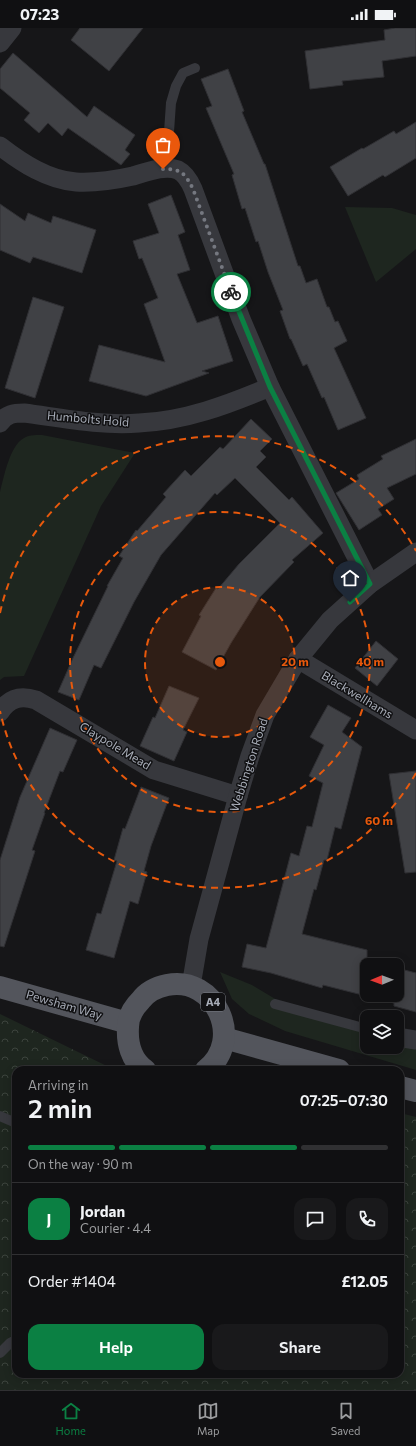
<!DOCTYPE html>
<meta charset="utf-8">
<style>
body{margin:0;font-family:Commissioner,sans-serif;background:#19191b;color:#f1f3f6;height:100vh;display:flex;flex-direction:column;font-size:15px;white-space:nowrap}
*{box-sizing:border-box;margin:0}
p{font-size:13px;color:#9c9d9f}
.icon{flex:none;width:22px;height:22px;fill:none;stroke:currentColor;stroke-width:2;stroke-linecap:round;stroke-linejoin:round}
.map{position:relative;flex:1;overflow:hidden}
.drawer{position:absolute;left:12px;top:1038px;width:392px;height:312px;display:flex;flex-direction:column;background:#101012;border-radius:12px;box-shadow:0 2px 10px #0003,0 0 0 1px #303032}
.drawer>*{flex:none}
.needle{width:26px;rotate:269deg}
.controls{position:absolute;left:360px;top:930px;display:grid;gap:8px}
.controls a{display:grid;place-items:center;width:44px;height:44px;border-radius:8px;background:#101012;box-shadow:0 2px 10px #0003,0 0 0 1px #303032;font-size:20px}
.pin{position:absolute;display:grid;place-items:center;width:34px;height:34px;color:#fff;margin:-41px -17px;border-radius:50% 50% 50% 0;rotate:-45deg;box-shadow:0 0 4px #0007}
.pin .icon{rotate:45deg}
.courier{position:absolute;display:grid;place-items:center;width:40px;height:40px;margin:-20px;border:3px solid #0b8043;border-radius:50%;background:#fff;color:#222;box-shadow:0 1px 5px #0007}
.head em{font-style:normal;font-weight:600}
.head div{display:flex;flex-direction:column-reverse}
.head{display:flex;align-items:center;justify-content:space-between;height:68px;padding:0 16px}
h1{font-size:26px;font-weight:600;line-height:30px}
.bar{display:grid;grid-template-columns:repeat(4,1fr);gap:6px 4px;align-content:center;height:48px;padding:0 16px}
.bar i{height:5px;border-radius:3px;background:#303032}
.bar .active{background:#0b8043}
.bar p{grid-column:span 4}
.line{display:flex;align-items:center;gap:10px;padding:0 16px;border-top:1px solid #303032}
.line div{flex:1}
.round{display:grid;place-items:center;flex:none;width:42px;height:42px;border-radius:12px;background:#19191b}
.primary-button{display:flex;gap:8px;margin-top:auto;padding:8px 16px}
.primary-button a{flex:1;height:46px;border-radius:12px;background:#0b8043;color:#fff;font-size:16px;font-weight:600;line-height:46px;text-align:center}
.primary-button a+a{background:#19191b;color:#f1f3f6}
.status{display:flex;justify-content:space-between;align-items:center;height:28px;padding:0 20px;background:#101012;direction:ltr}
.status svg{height:11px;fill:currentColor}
.tab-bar{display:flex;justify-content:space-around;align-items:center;height:56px;border-top:1px solid #303032;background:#101012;font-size:11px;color:#9c9d9f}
.tab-bar a{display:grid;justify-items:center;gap:2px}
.tab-bar .active{color:#0b8043}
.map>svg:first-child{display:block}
</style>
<div class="status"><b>07:23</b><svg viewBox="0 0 49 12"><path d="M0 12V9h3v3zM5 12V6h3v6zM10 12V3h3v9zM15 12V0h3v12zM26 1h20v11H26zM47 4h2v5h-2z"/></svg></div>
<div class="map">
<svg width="416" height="1362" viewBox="0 0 416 1362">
<defs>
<pattern id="park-crowns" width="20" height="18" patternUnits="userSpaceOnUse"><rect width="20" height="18" fill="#1e261f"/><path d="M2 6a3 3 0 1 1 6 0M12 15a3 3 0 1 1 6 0" fill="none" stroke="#3c433d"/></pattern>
</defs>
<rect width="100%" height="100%" fill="#161618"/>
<!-- grass -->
<g fill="#1e261f">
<polygon points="345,179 392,180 416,187 416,221 376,254"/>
<path d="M 42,407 L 135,425 L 101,478 L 24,648 L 4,649 L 0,652 L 0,464 C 4,449 10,415 26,409 C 30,407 37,407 42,407 Z"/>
<polygon points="220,944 252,957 287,978 367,1006 367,1019 397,1019 397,1016 416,1020 416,1042 285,1003 249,986 232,971"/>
</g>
<!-- park -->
<polygon fill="url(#park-crowns)" points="0,986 115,1042 16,1042 16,1346 400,1346 400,1085 416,1089 416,1362 0,1362"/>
<!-- building -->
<g fill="#404145" stroke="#303034">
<polygon points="80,0 143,0 109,43 71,12"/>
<polygon points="395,0 416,0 416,28 382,33 384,49 342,53 343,57 310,61 305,23 385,12 384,2"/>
<polygon points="13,25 87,89 94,78 135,107 125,122 130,126 121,137 68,100 62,108 48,95 39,105 24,92 30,85 0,60 0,41"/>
<polygon points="228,41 244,83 242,84 264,136 265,136 298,238 300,238 306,255 317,251 327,279 329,279 335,294 338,293 347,313 334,320 366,390 338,402 324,369 322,370 307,336 303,338 291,311 290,311 280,283 283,282 268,244 258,213 256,214 245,180 242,181 232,147 234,146 206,80 212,78 201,51"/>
<polygon points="416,94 416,130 385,149 383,147 348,168 330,139 362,120 363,121 394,103 396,106"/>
<polygon points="171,167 185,204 178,207 190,242 177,246 197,295 218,288 233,333 202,343 209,345 146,368 89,353 99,317 165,334 144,276 158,270 142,230 139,231 133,213 159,205 148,176"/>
<polygon points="0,176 25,193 28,185 51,195 53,188 96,202 82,245 33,229 30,235 0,222"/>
<polygon points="33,269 64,279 35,370 5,360"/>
<polygon points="251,391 272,411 260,423 266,429 256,439 289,472 292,469 323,505 292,532 294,534 260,569 231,615 216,642 182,624 201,588 199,587 216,560 218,561 239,536 280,495 235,450 217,467 215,465 161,527 134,574 101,640 94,637 79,672 58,664 73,630 108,558 107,558 123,530 119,528 136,502 137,503 166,469 163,466 185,442 191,448 220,419 223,421"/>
<polygon points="416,411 416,446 387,460 394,471 378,481 382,487 359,502 336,465 359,451 357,447 383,431 381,428"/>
<polygon points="376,613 398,631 377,658 355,640"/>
<polygon points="169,658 199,670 183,702 187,704 174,733 140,718 153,689 155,690"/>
<polygon points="328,677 351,690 342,704 362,719 341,801 335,799 327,832 324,832 316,862 314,861 302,906 367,922 367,933 384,937 367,937 367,967 397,967 397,940 416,945 416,984 394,978 394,975 323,957 322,960 271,945 242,939 247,916 266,920 291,825 299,828 307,798 312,799 323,755 309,748 324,717 310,709"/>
<polygon points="50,700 77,712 63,744 60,743 44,785 45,785 32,822 35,823 4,919 0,918 0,832 20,769"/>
<polygon points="416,743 416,844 405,845 389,746"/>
<polygon points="141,759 169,770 151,818 144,843 147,844 138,876 130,873 114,930 86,922 97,885 101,886 117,833 114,832 123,800 125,801"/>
</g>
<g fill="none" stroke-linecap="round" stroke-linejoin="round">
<!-- lane -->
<g stroke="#37383d" stroke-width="10">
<polyline points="163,141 168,118 171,75 176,58 183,45 195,40"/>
<polyline points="275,976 367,1001"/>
<polyline points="0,1088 16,1095"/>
<polyline points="0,1325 10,1315 16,1312"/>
</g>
<!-- street -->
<g stroke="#37383d" stroke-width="19">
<polyline points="0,15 12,0"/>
<path d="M 0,118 C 22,135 48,152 76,154 C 95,155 115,152 133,148 C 147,144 164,137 178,142 C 186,146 190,154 193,161 L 241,291 L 270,359 L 370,556"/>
<path d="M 0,395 C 6,386 14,385 24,385 C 62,390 101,398 139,395 C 185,393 227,377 270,359"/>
<polyline points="298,631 416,702"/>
<path d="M 0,684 C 9,670 21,667 36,672 L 154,742 L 238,768"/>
<polyline points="191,958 199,911 238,768 250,728 265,687 298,631 330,592 370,556 416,524"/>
<polyline points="397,1009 416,1012"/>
</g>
<!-- primary -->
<g stroke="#53555c" stroke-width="22">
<polyline points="0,959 128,995"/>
<polyline points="224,1010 339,1042"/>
<path d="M 145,1042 C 131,1032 127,1015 128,999 C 128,988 134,979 141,972 C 147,964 157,959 167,957 C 215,947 245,1012 206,1042"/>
<polyline points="400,1059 416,1063"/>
</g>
</g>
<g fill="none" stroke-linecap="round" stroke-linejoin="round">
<!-- done -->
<path stroke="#757880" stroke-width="4" stroke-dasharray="0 7.2" d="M 163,141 C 181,141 185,145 193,161 L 231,264"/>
<!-- route -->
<polyline stroke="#0b8043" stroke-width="5" points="231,264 270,359 370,556 350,574"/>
</g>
<!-- distance rings -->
<circle cx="220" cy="634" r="75" fill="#e8590c" fill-opacity=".12"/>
<g fill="none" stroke="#e8590c" stroke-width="2" stroke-dasharray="7 5">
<circle cx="220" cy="634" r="75"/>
<circle cx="220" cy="634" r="150"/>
<path d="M416 745A225 225 0 0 1 0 683M0 585A225 225 0 0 1 416 523"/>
</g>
<g text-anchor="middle" stroke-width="3" stroke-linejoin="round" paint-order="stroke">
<!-- shield labels -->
<rect fill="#111113" stroke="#7b7e86" stroke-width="1" x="201" y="965" width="24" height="18" rx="3"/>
<g font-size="11" font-weight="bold" fill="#a8adb8">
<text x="213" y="978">A4</text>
</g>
<!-- street labels -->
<g font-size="12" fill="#a8adb8" stroke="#111113">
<text transform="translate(88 391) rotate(5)" y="4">Humbolts Hold</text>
<text transform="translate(357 667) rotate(31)" y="4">Blackwellhams</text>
<text transform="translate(115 718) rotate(31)" y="4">Claypole Mead</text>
<text transform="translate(249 737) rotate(-72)" y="4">Webbington Road</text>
<text transform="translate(64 977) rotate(16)" y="4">Pewsham Way</text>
</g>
</g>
<circle cx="220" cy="634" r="6" fill="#e8590c" stroke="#111113" stroke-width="2"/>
<g font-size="12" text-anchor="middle" font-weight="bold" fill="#e8590c" stroke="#111113" stroke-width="3" stroke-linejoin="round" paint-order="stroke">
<text x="295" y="638">20 m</text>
<text x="370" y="638">40 m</text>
<text x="379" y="797">60 m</text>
</g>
</svg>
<div class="controls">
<a><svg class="needle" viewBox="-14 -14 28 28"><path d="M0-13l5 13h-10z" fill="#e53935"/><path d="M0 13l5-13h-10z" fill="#9c9d9f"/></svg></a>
<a><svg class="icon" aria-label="layers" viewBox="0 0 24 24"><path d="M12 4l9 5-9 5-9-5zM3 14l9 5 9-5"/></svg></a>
</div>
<div class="pin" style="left:163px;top:141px;background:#ea580c"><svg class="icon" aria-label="bag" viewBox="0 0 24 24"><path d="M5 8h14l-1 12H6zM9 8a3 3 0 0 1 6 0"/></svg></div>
<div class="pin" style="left:350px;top:574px;background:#1f2937"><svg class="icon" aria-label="home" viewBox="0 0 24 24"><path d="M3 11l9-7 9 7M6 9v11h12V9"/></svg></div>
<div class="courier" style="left:231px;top:264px"><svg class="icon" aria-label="bike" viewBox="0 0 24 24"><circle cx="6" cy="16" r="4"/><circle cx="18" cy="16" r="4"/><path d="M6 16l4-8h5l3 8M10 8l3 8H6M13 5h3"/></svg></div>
<section class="drawer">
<div class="head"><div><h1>2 min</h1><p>Arriving in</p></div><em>07:25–07:30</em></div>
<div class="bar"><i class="active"></i><i class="active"></i><i class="active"></i><i></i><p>On the way · 90 m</p></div>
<div class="line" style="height:72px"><b class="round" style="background:#0b8043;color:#fff">J</b><div><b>Jordan</b><p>Courier · 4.4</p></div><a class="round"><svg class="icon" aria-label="chat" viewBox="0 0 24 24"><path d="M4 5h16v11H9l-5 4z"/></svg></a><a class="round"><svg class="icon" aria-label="phone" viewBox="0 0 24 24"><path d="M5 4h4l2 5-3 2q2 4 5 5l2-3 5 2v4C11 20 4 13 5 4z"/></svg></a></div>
<div class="line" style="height:52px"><div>Order #1404</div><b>£12.05</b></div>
<div class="primary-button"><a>Help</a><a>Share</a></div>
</section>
</div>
<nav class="tab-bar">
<a class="active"><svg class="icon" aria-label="home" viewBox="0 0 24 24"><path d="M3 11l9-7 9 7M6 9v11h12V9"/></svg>Home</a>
<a><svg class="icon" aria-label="map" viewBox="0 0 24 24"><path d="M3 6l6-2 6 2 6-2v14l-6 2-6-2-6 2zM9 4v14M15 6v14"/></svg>Map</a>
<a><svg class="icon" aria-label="saved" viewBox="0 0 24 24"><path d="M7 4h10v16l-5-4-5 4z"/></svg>Saved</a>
</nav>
